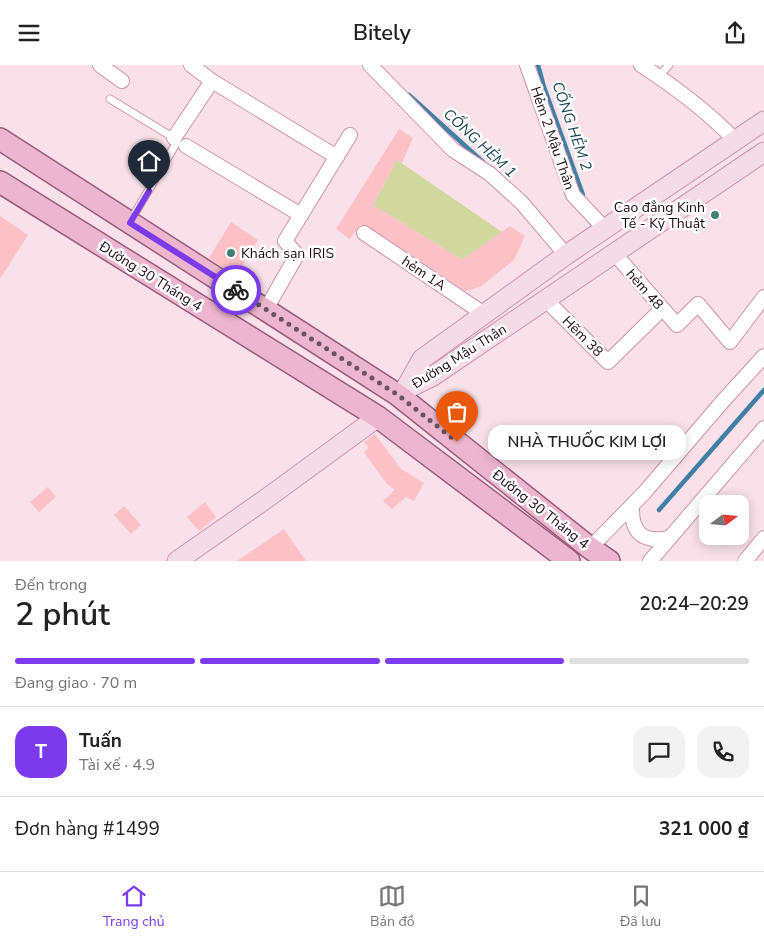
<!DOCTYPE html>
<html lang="vi">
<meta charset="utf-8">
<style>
body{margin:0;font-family:"Nunito Sans",sans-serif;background:#f2f2f2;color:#222;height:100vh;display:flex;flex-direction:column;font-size:19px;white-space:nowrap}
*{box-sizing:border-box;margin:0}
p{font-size:16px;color:#767676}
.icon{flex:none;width:28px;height:28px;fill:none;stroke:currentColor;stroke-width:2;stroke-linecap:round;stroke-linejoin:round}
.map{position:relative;height:496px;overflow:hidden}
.details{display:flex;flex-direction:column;background:#fff;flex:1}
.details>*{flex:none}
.needle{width:32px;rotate:74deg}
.fabs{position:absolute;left:699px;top:430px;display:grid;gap:10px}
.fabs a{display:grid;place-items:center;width:50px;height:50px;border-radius:10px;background:#fff;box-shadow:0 2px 12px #0003;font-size:25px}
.pin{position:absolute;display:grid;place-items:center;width:42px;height:42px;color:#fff;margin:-51px -21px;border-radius:50% 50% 50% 0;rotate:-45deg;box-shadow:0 0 5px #0007}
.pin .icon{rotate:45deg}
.courier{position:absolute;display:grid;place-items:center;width:50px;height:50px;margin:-25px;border:4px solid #7c3aed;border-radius:50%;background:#fff;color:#222;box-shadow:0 1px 6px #0007}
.bubble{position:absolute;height:35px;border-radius:15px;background:#fff;box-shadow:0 2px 12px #0003;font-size:16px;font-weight:600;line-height:35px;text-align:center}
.overview em{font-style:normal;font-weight:600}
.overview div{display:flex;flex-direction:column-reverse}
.overview{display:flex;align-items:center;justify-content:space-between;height:85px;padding:0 15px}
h1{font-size:32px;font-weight:600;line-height:38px}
.bar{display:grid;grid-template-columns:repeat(4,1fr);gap:8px 5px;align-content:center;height:60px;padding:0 15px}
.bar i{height:6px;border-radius:4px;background:#e0e0e0}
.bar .on{background:#7c3aed}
.bar p{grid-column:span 4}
.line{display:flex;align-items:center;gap:12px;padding:0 15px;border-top:1px solid #e0e0e0}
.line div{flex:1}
.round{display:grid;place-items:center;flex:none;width:52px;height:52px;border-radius:15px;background:#f2f2f2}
header{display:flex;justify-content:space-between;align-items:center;height:65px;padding:0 15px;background:#fff;font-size:22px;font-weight:600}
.tabs{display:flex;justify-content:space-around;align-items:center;height:70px;border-top:1px solid #e0e0e0;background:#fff;font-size:14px;color:#767676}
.tabs a{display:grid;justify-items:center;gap:2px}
.tabs .on{color:#7c3aed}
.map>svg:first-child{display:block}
</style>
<header><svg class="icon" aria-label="menu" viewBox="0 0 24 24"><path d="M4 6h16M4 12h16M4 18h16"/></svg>Bitely<svg class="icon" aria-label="share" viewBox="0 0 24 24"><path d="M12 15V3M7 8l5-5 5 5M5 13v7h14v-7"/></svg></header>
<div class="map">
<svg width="764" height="496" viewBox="0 0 764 496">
<rect width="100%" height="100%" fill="#f9e0e9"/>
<!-- green -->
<polygon fill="#d1d79e" points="397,95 502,167 462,195 373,140"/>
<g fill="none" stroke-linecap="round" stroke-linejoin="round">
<!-- stream -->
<g stroke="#4180a5" stroke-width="4.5">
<polyline points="538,0 544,22 583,130"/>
<polyline points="409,30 483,97"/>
<polyline points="659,445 764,325"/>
</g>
</g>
<!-- building -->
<g fill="#fcc0c5">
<polygon points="399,64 413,73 402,98 397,95 373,140 462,195 510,161 525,171 514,195 480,222 465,226 368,161 360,160 350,174 336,164"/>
<polygon points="0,151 28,170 0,214"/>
<polygon points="231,157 258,175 236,211 209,193"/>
<polygon points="375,369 401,404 424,418 414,436 406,432 392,444 383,436 395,425 386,418 364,387 369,383 364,377"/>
<polygon points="48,422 56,432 39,447 30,437"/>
<polygon points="205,437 216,452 199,466 187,452"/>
<polygon points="124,441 141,460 131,469 114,450"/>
<polygon points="284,464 306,496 237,496"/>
</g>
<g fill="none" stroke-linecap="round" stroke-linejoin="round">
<!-- lane casing -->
<g stroke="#ce93ab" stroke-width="9">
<g id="lane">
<polyline points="659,11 669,0"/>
<polyline points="110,34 174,73 177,77 131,155"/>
</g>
</g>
<!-- street casing -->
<g stroke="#ce93ab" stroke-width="16">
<g id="street">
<polyline points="100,0 122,16"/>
<polyline points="370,0 453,85 490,109 522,138 566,190"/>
<polyline points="527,0 573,130 605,164"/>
<path d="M 641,0 C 675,22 707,46 735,75"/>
<polyline points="212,16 337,92"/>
<polyline points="174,73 212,16 191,0"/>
<polyline points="186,81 301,150"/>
<polyline points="364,168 484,249"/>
<polyline points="614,188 677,260 698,239 730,277 764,232"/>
<polyline points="546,235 608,297 662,244"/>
<polyline points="266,244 297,190 285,176 350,70"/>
<path d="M 632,441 C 631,468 643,478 669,473"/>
<polyline points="590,483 644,428 723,336 764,291"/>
<polyline points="650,496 764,363"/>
<polyline points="745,496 764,473"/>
</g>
</g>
<!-- secondary casing -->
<g stroke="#ce93ab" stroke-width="21">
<g id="secondary">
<polyline points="403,326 433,311 764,87"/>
<polyline points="404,326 422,294 566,190 764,56"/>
<polyline points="177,496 263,436 378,352"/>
</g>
</g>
<!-- primary casing -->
<g stroke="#9b5a77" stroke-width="24">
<g id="primary">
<polyline points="0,74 398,330 590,483 609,496"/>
<polyline points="0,117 378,352 569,496"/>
</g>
</g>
<!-- lane -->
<use href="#lane" stroke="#fff" stroke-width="7"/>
<!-- street -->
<use href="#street" stroke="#fff" stroke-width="14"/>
<!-- secondary -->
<use href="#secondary" stroke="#f5dbe6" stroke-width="19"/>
<!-- primary -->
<use href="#primary" stroke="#ecb6ce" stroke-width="21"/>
</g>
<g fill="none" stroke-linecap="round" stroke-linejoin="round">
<!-- done -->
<polyline stroke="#6b545e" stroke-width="5" stroke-dasharray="0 9" points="236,225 398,330 457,377"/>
<!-- route -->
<polyline stroke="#7c3aed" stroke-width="6" points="149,126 130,158 236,225"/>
</g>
<!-- markers -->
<g fill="#428270" stroke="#fff" stroke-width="2">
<circle cx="715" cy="150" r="5"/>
<circle cx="231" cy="188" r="5"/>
</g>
<g text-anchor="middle" stroke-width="5" stroke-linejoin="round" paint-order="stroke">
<!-- street labels -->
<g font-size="14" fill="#1e0913" stroke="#fff">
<text transform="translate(553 73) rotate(71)" y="5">Hẻm 2 Mậu Thân</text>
<text transform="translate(424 208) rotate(34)" y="5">hẻm 1A</text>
<text transform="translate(151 211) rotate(32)" y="5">Đường 30 Tháng 4</text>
<text transform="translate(645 224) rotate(49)" y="5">hẻm 48</text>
<text transform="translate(583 271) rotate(45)" y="5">Hẽm 38</text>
<text transform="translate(459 291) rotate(-32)" y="5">Đường Mậu Thân</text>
<text transform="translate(541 444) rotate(38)" y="5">Đường 30 Tháng 4</text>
</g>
<!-- poi labels -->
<g font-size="14" fill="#1e0913" stroke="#fff" text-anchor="end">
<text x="705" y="147">Cao đẳng Kinh<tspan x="705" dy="16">Tế - Kỹ Thuật</tspan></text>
<text x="241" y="193" text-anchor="start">Khách sạn IRIS</text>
</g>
<!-- water labels -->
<g font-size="15" font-style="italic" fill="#133e52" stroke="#fff">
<text transform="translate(572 61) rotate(71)" y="5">CỐNG HẺM 2</text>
<text transform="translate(480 78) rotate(43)" y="5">CỐNG HẺM 1</text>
</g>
</g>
</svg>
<div class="fabs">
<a><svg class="needle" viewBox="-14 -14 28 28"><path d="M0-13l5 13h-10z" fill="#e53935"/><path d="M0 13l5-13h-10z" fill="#767676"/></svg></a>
</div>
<div class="pin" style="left:457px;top:377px;background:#ea580c"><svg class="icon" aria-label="bag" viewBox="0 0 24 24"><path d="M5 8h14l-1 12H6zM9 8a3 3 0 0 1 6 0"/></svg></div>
<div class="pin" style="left:149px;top:126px;background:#1f2937"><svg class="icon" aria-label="home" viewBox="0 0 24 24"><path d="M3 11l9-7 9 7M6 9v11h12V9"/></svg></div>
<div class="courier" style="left:236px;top:225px"><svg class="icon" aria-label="bike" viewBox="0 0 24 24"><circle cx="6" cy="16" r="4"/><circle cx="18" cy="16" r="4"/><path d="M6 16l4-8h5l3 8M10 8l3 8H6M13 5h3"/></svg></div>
<div class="bubble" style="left:488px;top:360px;width:198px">NHÀ THUỐC KIM LỢI</div>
</div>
<section class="details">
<div class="overview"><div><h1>2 phút</h1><p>Đến trong</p></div><em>20:24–20:29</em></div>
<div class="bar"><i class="on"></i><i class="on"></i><i class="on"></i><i></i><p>Đang giao · 70 m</p></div>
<div class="line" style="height:90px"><b class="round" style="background:#7c3aed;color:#fff">T</b><div><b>Tuấn</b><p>Tài xế · 4.9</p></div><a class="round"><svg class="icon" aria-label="chat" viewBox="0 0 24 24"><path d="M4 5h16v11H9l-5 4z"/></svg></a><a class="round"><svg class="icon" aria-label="phone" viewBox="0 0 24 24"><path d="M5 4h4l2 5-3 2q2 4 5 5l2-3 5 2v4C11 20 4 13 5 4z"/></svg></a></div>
<div class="line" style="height:65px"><div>Đơn hàng #1499</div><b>321 000 ₫</b></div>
</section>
<nav class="tabs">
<a class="on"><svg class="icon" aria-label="home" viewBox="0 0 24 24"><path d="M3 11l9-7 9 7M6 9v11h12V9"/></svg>Trang chủ</a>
<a><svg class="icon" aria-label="map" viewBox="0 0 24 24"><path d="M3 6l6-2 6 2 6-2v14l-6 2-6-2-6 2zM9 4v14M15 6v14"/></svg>Bản đồ</a>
<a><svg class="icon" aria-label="saved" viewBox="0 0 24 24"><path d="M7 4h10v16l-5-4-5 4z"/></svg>Đã lưu</a>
</nav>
